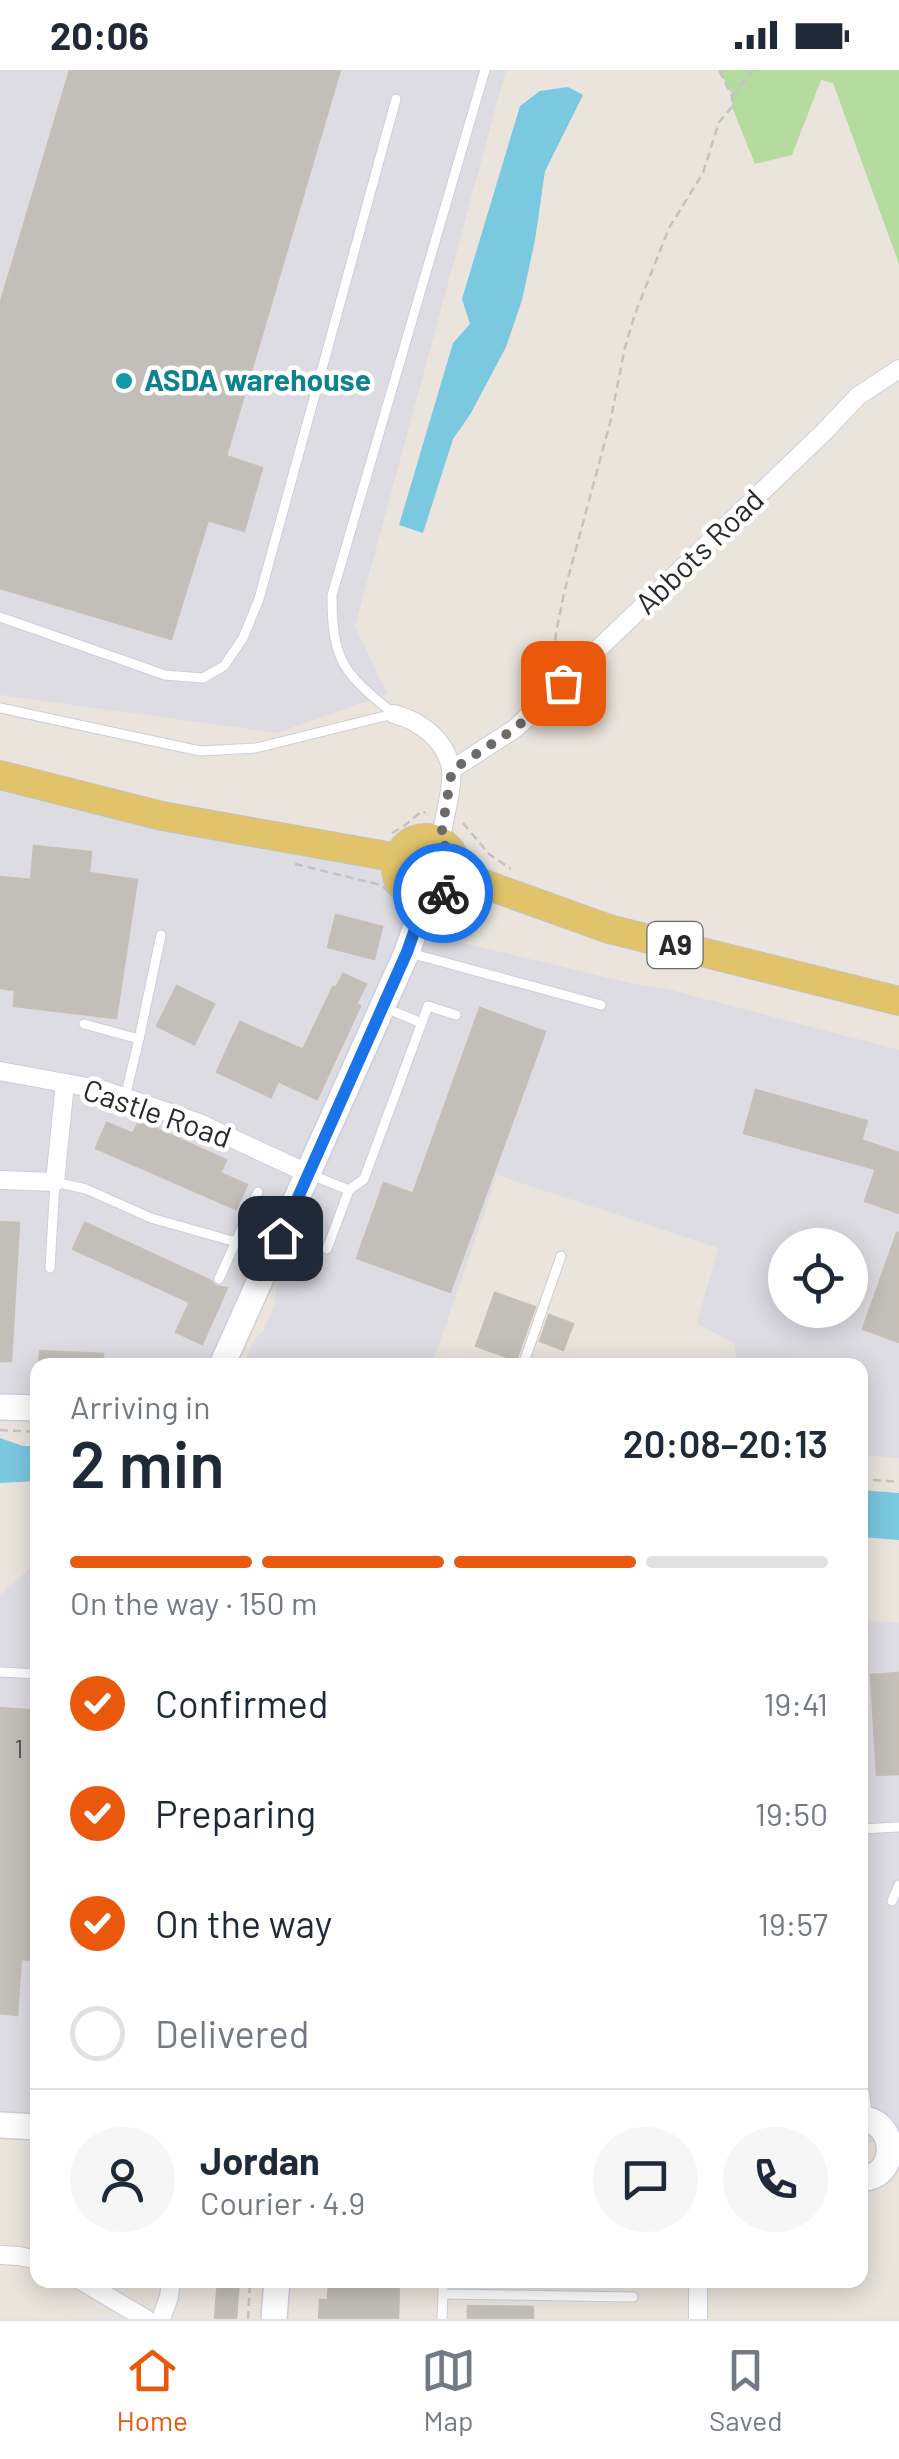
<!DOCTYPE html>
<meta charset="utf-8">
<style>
body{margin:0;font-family:Barlow,sans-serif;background:#f6f6f7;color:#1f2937;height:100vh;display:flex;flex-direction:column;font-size:38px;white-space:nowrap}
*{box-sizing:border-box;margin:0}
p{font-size:32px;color:#747a83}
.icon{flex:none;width:55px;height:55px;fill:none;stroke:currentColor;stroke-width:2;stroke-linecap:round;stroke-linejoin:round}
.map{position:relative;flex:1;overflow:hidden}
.drawer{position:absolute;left:30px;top:1288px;width:838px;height:930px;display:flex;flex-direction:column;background:#fff;border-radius:20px;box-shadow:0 5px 25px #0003}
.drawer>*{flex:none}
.fabs{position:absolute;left:768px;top:1158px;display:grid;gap:20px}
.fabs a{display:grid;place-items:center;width:100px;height:100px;border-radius:50%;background:#fff;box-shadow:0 5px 25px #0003;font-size:50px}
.pin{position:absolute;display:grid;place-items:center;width:85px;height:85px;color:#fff;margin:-42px;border-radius:20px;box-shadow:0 5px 15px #0006}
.courier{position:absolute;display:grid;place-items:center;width:100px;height:100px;margin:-50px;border:8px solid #1a73e8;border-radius:50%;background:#fff;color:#222;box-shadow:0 2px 12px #0007}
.head em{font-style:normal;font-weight:600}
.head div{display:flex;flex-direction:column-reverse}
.head{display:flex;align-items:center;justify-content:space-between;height:170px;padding:0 40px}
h1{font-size:65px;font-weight:600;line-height:75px}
.bar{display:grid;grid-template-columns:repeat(4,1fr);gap:15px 10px;align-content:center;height:120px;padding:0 40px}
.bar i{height:12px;border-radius:8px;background:#e0e1e3}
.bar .selected{background:#ea580c}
.bar p{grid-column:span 4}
.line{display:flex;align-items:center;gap:25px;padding:0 40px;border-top:2px solid #e0e1e3}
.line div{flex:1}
.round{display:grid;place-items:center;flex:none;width:105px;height:105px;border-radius:52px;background:#f6f6f7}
ol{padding:0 40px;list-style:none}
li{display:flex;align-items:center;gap:30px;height:110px}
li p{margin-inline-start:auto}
li .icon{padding:10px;border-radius:50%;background:#ea580c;color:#fff;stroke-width:4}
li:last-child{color:#747a83}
li i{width:55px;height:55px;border:5px solid #e0e1e3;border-radius:50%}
.status{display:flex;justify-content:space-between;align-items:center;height:70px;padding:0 50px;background:#fff;direction:ltr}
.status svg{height:28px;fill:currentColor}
.menu{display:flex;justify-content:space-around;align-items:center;height:140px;border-top:2px solid #e0e1e3;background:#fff;font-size:28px;color:#747a83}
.menu a{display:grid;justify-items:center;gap:5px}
.menu .selected{color:#ea580c}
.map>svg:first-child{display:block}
</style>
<div class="status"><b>20:06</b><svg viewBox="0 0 49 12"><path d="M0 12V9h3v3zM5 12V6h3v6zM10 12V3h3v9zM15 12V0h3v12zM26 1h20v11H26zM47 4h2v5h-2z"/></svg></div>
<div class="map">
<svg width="899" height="2249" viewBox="0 0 899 2249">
<rect width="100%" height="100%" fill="#eae4dd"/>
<!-- industrial -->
<g fill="#dedce3" fill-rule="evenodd">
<polygon points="0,0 506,0 355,556 387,624 277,663 0,625"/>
<path d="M 0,705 L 398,788 L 456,804 L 434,866 L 634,914 L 667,919 L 899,980 L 899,1388 L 860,1385 L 860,1295 L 736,1295 L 735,1274 L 697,1253 L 718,1178 L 497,1105 L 432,1295 L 243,1295 L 255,1269 L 263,1261 L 274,1237 L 276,1219 L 294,1174 L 280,1168 L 222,1295 L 38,1295 L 37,1338 L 0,1337 ZM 785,1175 L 850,1175 L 850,1240 L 785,1240 Z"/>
<polygon points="37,1492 37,2057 0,2055 0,1525"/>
<polygon points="860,1550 899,1553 899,2072 860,2073"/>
</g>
<!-- green -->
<polygon fill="#b5db9f" points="719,0 899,0 899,194 833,13 821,10 792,85 755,94 732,37 732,25"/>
<!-- water -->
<g fill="#7bc8e1">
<polygon points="568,17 583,25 545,101 535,170 522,230 506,277 471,343 453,369 423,463 399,455 453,273 470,254 462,229 520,36 540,21"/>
<polygon points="0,1368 23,1376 37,1376 37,1411 0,1413"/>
<polygon points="860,1420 899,1423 899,1470 860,1467"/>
</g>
<!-- building -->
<g fill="#c2beb9" stroke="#c5bfb7" stroke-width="2.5">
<polygon points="70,0 340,0 226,386 262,398 244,461 208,450 171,569 0,518 0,235"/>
<polygon points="34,776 91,782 89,803 137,810 116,948 14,936 15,920 0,918 0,807 31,810"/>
<polygon points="336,845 382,857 374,889 328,877"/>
<polygon points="343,904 366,914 356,934 360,936 317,1029 278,1011 271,1027 217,1002 240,952 303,980 333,917 336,918"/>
<polygon points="177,916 214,934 194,974 157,956"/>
<polygon points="480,938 545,962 450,1222 357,1188 384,1113 413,1124"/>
<polygon points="756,1020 867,1051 861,1070 899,1083 899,1143 865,1131 876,1099 744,1063"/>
<polygon points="139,1051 226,1090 220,1103 247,1115 236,1139 96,1078 107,1053 133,1064"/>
<polygon points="0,1152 19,1153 11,1291 0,1291"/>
<polygon points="85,1153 211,1211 215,1216 227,1218 202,1274 176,1262 190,1232 73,1179"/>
<polygon points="897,1163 899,1163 899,1272 863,1259"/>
<polygon points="495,1223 535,1237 516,1290 476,1276"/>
<polygon points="549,1245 573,1254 563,1280 540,1271"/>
<polygon points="40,1281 103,1284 103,1295 39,1295"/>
<polygon points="899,1603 899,1704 877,1705 871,1605"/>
<polygon points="0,1638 38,1641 38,1838 34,1890 21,1889 17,1945 0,1943"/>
<polygon points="218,2210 239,2210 236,2249 215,2249"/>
<polygon points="329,2210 399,2210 398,2249 319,2249 320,2230 328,2230"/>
<polygon points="468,2236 533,2237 533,2249 468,2249"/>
</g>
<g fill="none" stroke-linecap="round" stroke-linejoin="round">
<!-- lane casing -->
<g stroke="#cbced9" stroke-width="11">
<g id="lane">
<polyline points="0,547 165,605 203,608 224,596 243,568 259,529 396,29"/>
<polyline points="0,638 200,681 256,678 393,644"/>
<path d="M 394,644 C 344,603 332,593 332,525 L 485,0"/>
<polyline points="410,883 601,935"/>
<polyline points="383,937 422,953"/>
<polyline points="84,954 139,969 125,1027"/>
<polyline points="139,969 161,865"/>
<polyline points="309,1104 349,1120"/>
<polyline points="327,1179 349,1120 364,1109 428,936 456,945"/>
<polyline points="50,1198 55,1112 86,1119 151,1148 236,1172"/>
<polyline points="219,1209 258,1122"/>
<polyline points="523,1295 561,1186"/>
<polyline points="0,1602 38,1604"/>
<polyline points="860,1759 899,1757"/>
<polyline points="892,1831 899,1815"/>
<polyline points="443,2210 443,2224 633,2227"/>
<polyline points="442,2249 443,2224"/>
</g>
</g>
<!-- street casing -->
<g stroke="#cbced9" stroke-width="20">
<g id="street">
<path d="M 394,644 C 420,651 445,669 451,698 C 454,713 443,754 440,772"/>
<polyline points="451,700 516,658 824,362 858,326 899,299"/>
<polyline points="0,1001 103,1020 199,1053 309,1104"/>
<polyline points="0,1110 55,1112 65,1013"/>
<polyline points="860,2023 863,2049"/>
<polyline points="0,2185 19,2186 38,2190"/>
<polyline points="80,2210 146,2249"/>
<polyline points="161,2249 169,2227 171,2210"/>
<polyline points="698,2249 698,2210"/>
</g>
</g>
<!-- secondary casing -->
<g stroke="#cbced9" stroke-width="28">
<g id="secondary">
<polyline points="222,1295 407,882 426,828"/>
<polyline points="0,1337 38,1338"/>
<path d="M 860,2049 C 899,2049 899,2110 860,2108"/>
<polyline points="0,2055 38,2057"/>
<polyline points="274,2249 277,2210"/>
</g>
</g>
<!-- primary casing -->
<g stroke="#c3c3c3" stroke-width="30">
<g id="primary">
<polyline points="0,705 162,746 398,788"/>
<circle cx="426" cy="798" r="30"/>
<polyline points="456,804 609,859 899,931"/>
</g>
</g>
<!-- path -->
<g stroke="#c3c3c3" stroke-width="2.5" stroke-dasharray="8 5" stroke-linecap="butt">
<polyline points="732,26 753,0"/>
<polyline points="557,596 554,586 556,563 564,523 610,353 625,277 635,244 669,158 703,103 719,52 732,37 732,26 719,0"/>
<polyline points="463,753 489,784 511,799"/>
<polyline points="392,763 404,756 422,741 426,743"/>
<polyline points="295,794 381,815 402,834"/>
<polyline points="442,846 466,833"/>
<polyline points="0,1360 38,1362"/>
<polyline points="860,1409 899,1412"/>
<polyline points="248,2249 250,2210"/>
</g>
<!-- lane -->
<use href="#lane" stroke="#fff" stroke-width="9"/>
<!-- street -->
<use href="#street" stroke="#fff" stroke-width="18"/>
<!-- secondary -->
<use href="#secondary" stroke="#fff" stroke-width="25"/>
<!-- primary -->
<use href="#primary" stroke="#e1c36b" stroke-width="28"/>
</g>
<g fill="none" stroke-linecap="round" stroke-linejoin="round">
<!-- done -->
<path stroke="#6d6a68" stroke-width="10" stroke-dasharray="0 18" d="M 443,823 C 460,806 460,786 440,772 L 452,700 L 516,658 L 563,613"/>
<!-- route -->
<polyline stroke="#1a73e8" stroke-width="12" points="280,1168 407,882 426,828 443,823"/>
</g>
<!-- markers -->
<circle fill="#0f9aa8" stroke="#fff" stroke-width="4" cx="124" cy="311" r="10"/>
<g text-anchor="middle" stroke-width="9" stroke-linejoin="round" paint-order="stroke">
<!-- number labels -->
<g font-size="25" fill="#4f4e4d">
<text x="19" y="1688">1</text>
</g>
<!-- shield labels -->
<rect fill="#fff" stroke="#696969" stroke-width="2.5" x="647.5" y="852" width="55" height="46" rx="8"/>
<g font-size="28" font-weight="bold" fill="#292929">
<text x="675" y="885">A9</text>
</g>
<!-- culture labels -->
<g font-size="30" font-weight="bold" fill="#0d838f" stroke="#fff" text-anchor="start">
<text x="144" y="321">ASDA warehouse</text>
</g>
<!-- street labels -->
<g font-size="30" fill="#292929" stroke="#fff">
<text transform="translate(700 482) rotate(-44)" y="10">Abbots Road</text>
<text transform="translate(157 1044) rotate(19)" y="10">Castle Road</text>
</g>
</g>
</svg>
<div class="fabs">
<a><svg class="icon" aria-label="locate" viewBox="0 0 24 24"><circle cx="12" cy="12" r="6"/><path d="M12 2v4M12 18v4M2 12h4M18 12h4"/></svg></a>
</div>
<div class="pin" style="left:563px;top:613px;background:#ea580c"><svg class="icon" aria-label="bag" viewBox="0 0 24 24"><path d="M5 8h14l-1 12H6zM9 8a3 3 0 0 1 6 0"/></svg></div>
<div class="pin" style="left:280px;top:1168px;background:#1f2937"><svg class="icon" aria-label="home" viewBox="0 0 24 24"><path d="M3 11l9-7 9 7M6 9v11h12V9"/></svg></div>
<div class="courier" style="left:443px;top:823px"><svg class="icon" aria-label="bike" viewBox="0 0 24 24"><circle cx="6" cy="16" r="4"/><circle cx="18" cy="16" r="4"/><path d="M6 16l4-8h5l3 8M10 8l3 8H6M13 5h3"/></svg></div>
<section class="drawer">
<div class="head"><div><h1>2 min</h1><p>Arriving in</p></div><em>20:08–20:13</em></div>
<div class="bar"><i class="selected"></i><i class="selected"></i><i class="selected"></i><i></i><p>On the way · 150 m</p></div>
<ol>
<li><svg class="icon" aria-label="check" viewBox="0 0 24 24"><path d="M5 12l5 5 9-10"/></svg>Confirmed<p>19:41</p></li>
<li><svg class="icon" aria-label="check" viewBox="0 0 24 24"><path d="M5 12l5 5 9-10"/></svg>Preparing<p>19:50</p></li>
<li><svg class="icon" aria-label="check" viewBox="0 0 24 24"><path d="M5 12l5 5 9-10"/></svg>On the way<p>19:57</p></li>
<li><i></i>Delivered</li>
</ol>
<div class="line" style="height:180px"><a class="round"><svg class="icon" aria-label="person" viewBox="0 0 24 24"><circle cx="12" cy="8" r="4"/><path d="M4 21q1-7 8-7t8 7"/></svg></a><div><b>Jordan</b><p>Courier · 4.9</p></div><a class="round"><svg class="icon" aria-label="chat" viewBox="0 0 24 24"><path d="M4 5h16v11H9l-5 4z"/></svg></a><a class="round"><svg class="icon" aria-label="phone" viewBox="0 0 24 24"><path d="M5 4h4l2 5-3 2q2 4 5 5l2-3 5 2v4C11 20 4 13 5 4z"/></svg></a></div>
</section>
</div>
<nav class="menu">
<a class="selected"><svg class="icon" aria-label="home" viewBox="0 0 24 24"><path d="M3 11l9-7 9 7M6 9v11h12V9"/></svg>Home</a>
<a><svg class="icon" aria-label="map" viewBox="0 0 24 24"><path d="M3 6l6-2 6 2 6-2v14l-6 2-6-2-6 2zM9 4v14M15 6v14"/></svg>Map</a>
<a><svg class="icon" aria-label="saved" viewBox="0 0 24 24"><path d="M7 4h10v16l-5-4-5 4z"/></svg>Saved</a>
</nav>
